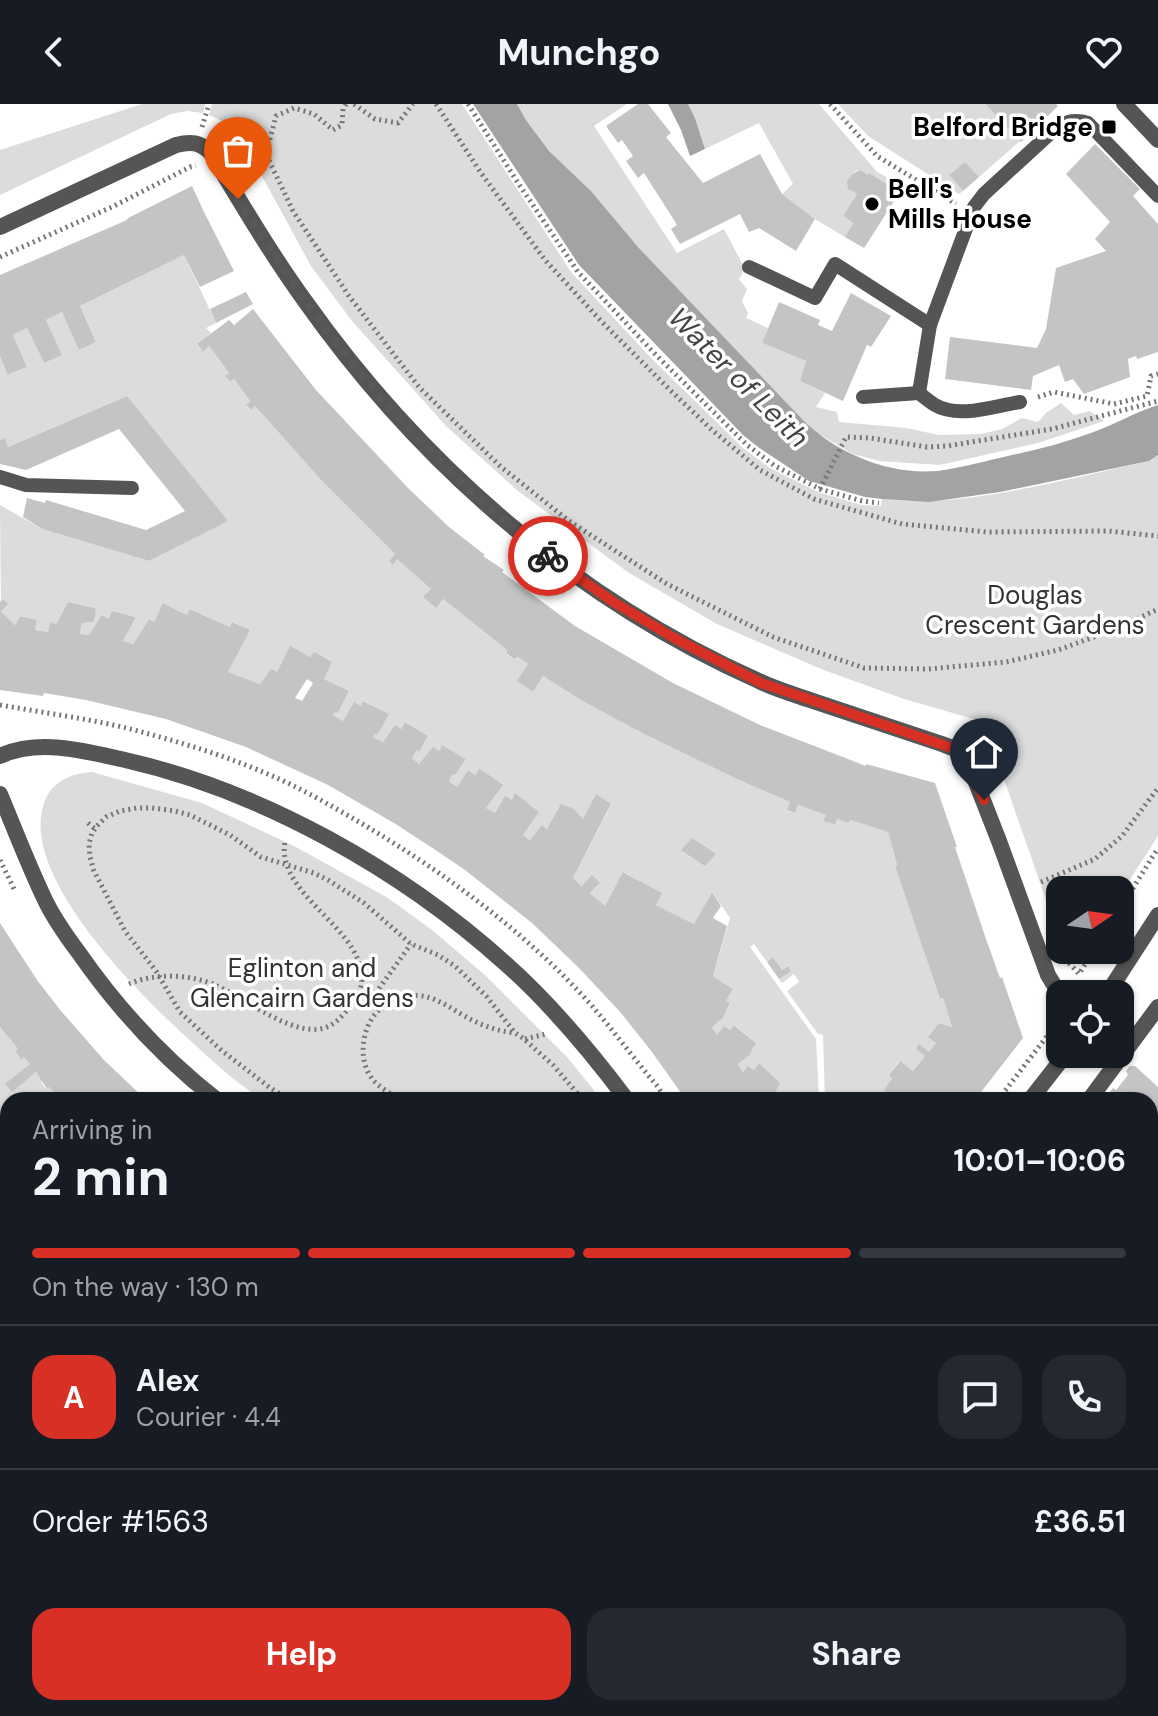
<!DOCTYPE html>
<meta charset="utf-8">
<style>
body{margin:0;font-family:"DM Sans",sans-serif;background:#242831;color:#f1f3f6;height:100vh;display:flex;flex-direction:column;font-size:30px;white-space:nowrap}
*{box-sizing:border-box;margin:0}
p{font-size:26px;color:#9ea1a6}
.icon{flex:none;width:44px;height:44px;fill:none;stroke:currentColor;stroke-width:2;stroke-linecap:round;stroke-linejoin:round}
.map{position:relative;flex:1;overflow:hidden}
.details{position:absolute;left:0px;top:988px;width:1158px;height:624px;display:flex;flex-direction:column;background:#171b24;border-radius:24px 24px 0 0;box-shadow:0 2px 6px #0004}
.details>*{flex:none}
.needle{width:52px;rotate:77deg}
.buttons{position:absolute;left:1046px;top:772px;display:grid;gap:16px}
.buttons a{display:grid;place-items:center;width:88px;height:88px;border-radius:16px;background:#171b24;box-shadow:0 2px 6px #0004;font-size:40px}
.pin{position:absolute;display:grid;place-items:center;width:68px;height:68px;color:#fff;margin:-82px -34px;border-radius:50% 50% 50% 0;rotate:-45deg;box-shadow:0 0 8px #0007}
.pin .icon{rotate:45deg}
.courier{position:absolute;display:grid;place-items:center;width:80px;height:80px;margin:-40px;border:6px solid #d93025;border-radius:50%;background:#fff;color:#222;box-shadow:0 2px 10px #0007}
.summary em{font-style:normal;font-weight:700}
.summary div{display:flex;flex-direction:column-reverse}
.summary{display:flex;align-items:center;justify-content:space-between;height:136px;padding:0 32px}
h1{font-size:52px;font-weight:700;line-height:60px}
.bar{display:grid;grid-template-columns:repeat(4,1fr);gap:12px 8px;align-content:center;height:96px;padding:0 32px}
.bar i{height:10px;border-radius:6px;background:#363941}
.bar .selected{background:#d93025}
.bar p{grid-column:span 4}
.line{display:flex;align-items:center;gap:20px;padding:0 32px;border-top:2px solid #363941}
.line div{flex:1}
.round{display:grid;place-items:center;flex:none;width:84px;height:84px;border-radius:24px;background:#242831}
.action{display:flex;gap:16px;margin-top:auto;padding:16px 32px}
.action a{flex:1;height:92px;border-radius:24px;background:#d93025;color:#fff;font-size:32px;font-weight:700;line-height:92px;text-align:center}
.action a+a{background:#242831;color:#f1f3f6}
header{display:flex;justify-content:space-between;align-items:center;height:104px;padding:0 32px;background:#171b24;font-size:36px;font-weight:700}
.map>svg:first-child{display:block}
</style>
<header><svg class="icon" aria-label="back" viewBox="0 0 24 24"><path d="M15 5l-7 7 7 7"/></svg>Munchgo<svg class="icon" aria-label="heart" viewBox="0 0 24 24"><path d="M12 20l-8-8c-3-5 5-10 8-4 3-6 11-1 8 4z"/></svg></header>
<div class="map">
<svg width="1158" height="1612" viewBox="0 0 1158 1612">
<rect width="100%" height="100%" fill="#fff"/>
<!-- green -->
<g fill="#dcdcdc">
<polygon points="142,0 205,0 203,9 188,7 171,10 0,91 0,46"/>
<path d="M 212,0 L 462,0 L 571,168 L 652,255 L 743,344 L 770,364 L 818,388 L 861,401 L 881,402 L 882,395 C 898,396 915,398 931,397 C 1004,393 1077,373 1149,357 L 1158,351 L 1158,732 L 1120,791 L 1120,786 L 1060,786 L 1060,836 L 984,618 L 904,595 L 821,565 L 717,520 L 629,469 L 518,387 L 447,323 L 352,217 L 311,162 L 239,30 L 229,20 L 209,11 Z"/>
<polygon points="517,0 627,0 594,22 677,149 724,125 745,165 739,175 747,185 742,197 748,209 746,214 768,224 762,239 806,257 800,277 825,289 816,303 837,308 839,318 906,324 939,331 981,330 1002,325 1022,314 1038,318 1046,309 1061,299 1074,311 1090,307 1104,317 1038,339 940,361 880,357 853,350 817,329 804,317 638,143 591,87 549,47 526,16"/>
<path d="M 688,0 L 819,0 L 877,68 L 903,82 L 900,88 L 869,69 L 868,71 L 859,66 C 849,69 847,76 849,85 L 857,90 L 843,112 L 853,119 L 845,133 L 815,115 L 782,90 L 793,80 L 759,19 L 705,45 L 695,14 Z"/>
<polygon points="838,0 985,0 1020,37 979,73 965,58 949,71 963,87 959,90 868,32"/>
<polygon points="184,151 216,219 206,224 211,229 197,241 203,247 209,242 229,269 225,272 229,278 234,275 250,297 246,301 250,306 255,302 322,377 395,450 389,457 393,460 397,455 431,485 424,493 436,503 443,495 507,546 507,551 514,555 518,553 528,560 518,577 533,588 543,572 646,631 741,677 790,698 788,707 795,709 798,701 826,711 824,717 834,721 837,715 849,719 850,716 888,728 897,761 895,762 940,895 943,894 952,923 939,919 929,932 936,939 929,948 919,941 916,945 925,952 913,967 899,957 889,971 892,975 893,994 891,996 825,996 823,931 818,930 787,887 799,878 794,870 782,879 779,875 791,866 787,862 782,866 773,853 767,858 754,840 750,843 816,935 819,996 766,996 774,991 779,979 759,959 754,966 748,962 743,968 738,960 749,952 756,939 735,921 731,926 724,922 717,931 712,923 723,914 730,900 726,897 733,885 713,872 730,814 712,788 694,820 656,801 661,789 624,768 605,802 590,789 600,779 582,782 573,774 611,701 596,691 583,715 574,705 566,703 547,725 542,721 530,736 523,731 539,708 516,690 512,696 505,693 495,709 486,704 502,681 479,664 475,671 468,666 457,683 449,677 452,671 456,670 466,655 442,641 439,647 433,644 419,660 412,654 417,646 419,647 428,632 405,618 401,625 395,622 383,638 373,633 375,630 378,630 388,610 364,597 361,602 354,598 343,617 333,611 335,608 338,609 349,587 324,575 314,548 310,553 290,543 277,568 271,566 260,580 228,568 249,526 233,518 230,523 191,505 187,511 163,499 154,518 149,515 133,540 123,537 136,513 112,507 108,515 102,512 89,531 80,530 82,519 93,518 96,510 95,504 68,498 56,520 50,519 48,528 35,526 37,516 20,512 15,521 1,507 0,401 42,425 149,457 227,417 127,292 8,343 5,335 0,336 0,252 9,271 27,263 13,231 27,224 44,259 61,251 46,216 62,208 79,245 96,238 80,202"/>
<path d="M 92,668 L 202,699 L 296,743 L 388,794 L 432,826 L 486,872 L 567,953 L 602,996 C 513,996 424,996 334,996 C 319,996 273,1000 262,994 C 241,984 213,957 195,941 C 145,896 18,774 44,699 C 51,678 71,669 92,668 Z"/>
<polygon points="0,923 18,945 15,948 21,956 24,953 30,960 6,981 12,987 36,968 43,976 41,978 46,985 49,983 61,996 8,996 8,1171 0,1168"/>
<polygon points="0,1346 8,1351 8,1556 0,1549"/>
<polygon points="73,1604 279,1604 284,1612 87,1612"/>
<polygon points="614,1604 843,1604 846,1607 842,1612 608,1612"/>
</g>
<!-- water -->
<g fill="#a3a3a3">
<path d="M 473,0 L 517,0 L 526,16 L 549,47 L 591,87 L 638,143 L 804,317 C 838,350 889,371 937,367 C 961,364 985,357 1008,352 C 1036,346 1064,339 1091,329 C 1114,321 1135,308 1158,301 L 1158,351 L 1149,357 L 1000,388 L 929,398 L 882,395 L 865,393 L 809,377 L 758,343 L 743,331 L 579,161 Z"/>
<polygon points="668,0 688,0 695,14 705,45 690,52 681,26"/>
</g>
<!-- building -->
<g fill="#c4c4c4" fill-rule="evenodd">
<polygon points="638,0 648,0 671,29 666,33 703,79 760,50 782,90 815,115 796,147 759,124 749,128 740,110 680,140 671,125 677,121 644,69 638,74 626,57 633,52 622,36 618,39 606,22"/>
<polygon points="985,0 1056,0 1058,2 1021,38"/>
<polygon points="1095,40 1140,85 1133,92 1158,120 1158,248 1137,255 1136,252 1128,255 1130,273 1084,290 1073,275 1065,278 1059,261 1033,272 1031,286 945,275 950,233 1037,244 1046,225 1056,164 1106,147 1095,135 1110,118 1066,70"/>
<polygon points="965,58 979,73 963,87 949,71"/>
<polygon points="860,66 868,71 869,69 900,88 864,144 845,133 853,119 843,112 857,90 848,85 847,77 852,70"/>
<polygon points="192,82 204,108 234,167 200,183 184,151 80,202 96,238 79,246 62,208 46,216 62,251 44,259 27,224 13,231 27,263 8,271 0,252 0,171 127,116 127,115 130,113"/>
<polygon points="246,188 253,200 216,219 210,205"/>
<polygon points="851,189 891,212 871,243 867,241 843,297 800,277 806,257 762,239 779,198 820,216 818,221 832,227"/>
<polygon points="253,205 316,286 409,385 449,423 485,451 483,452 504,466 502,468 575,522 673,579 760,621 866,662 866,660 935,679 957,743 955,743 986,835 1000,874 1002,873 1023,934 978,992 976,991 972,996 891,996 893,994 884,986 892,975 889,971 900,957 913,967 925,952 916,945 919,940 929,948 936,939 928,933 939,919 952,923 943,894 940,895 895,762 897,761 888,728 850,716 849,719 837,715 835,721 823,717 826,711 798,701 795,709 787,706 790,698 741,677 646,631 583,597 543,572 533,588 517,577 528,560 518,553 514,555 507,550 507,546 443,495 436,504 423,493 431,485 397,455 393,461 389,457 395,450 322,377 255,302 251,306 246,301 250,297 234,275 230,278 225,272 229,269 209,242 203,248 197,240 229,216 234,221"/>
<polygon points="127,292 228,417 149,457 42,425 23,413 27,394 45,399 46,396 146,426 185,407 119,325 26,366 0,360 0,336 5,334 8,343"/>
<path d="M 3,495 L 8,500 L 1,507 L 15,521 L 20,512 L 37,516 L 35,526 L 48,528 L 50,518 L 56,520 L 68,498 L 95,504 L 96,510 L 93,518 L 82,519 L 80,530 L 89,531 L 102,511 L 108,515 L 112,507 L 136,513 L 123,537 L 133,540 L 149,515 L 154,518 L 163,499 L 187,511 L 190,505 L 230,523 L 232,518 L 250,526 L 228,568 L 260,580 L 271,565 L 277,568 L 290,542 L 310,553 L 314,548 L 332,558 L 324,575 L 349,587 L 338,609 L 335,608 L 333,611 L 343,617 L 354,598 L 361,602 L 363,597 L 389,610 L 378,630 L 375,630 L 373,633 L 383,638 L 395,621 L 401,625 L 405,618 L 428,632 L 419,648 L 417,646 L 412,654 L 419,660 L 433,643 L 439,647 L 442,641 L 466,655 L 456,670 L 452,671 L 449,677 L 457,683 L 468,666 L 475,671 L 479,664 L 503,681 L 486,704 L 495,709 L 505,692 L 512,696 L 515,689 L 539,708 L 523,731 L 530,736 L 542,721 L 547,725 L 561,700 L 574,705 L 583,715 L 596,690 L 611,700 L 573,774 L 582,782 L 592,771 L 600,779 L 590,789 L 605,802 L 623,768 L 662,789 L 656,801 L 694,820 L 712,788 L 721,802 L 713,814 L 727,822 L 713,872 L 733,885 L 726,897 L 730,899 L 723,914 L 712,923 L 717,931 L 724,922 L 731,926 L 734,921 L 756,939 L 749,952 L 738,960 L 743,968 L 748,962 L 754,966 L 759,959 L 780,979 L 774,991 L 766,996 L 686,996 L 652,948 L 621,909 L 579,864 L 532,819 L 465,766 L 437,747 L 394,719 L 328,681 L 246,643 L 166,615 L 86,596 L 44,589 L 43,592 L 0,586 L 0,498 ZM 307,575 L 313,579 L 302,597 L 295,594 Z"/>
<polygon points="692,734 716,750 705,762 681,746"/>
<polygon points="0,819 37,876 61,907 104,956 146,996 61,996 49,983 47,985 36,968 12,988 5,980 30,960 24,953 21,956 15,947 18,945 0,923"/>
<polygon points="773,853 782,866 788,862 791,867 779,875 767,858"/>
<polygon points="1130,962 1135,962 1158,983 1158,1092 1150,1091 1150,996 1104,996 1113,984 1116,986 1128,971 1126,967"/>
<polygon points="0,1168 8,1171 8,1268 0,1265"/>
<polygon points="1150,1250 1158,1256 1158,1324 1155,1329 1150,1330"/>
<polygon points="1158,1361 1158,1464 1150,1474 1150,1372"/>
<polygon points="364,1604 439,1604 442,1612 367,1612"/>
<polygon points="842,1604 887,1604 897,1612 842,1612 846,1607"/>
</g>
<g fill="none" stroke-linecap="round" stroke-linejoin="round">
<!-- path -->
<g stroke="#777" stroke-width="5" stroke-dasharray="2 4" stroke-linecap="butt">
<polyline points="346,0 343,5 342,21 333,26 314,10 294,4 276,12 266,50 293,107 349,192 419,283 500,362 569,417 667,480 773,533 864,564 928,565 1006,558 1058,546 1116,525 1158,505"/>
<polyline points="354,0 375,15 398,19 413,0"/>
<polyline points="436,0 481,69 545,156 601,217 668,284 712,326 760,366 814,395 902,420 987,428 1108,427 1158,432"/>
<polyline points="468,0 518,79 578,168 657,252 747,341 775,362 820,385 862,397 879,399"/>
<polyline points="830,0 877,52 956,100"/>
<polyline points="202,23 209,0"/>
<polyline points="0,153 114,102 190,63 196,62"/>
<polyline points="1038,293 1054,288 1114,300 1147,292 1151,272 1158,270"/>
<polyline points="820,385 846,333 870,334 927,343 947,342 1052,325 1158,297"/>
<path d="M 0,601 C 50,610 101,616 149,630 C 190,641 231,654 270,671 C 303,685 335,704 366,722 C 449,772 528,830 593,903 C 615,929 636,957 658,983 L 666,996"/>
<polyline points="88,719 95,725"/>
<polyline points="0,756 14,785"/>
<polyline points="1041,778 1095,755 1122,732 1158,684"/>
<polyline points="1120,805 1158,744"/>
<polyline points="1069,859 1079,870 1094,846"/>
<path d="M 129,880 C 154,869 187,870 213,880 C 243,892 299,940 331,921 C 338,917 344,910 349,904 C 361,891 365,876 359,859 C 346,817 276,785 285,737"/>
<polyline points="365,904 411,840"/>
<polyline points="525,935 546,930"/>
<polyline points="289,996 269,983 221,946 180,908 156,867 125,827 94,767 90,753 89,740 92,729 97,722 106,713 120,707 137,704 152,704 175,707 190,711 230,731 261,753 314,769 328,776 364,799 411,840 438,851 455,862 487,893 515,929 524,935 553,961 583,996"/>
<path d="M 400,996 C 391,989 377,983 371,973 C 358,955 362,925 376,909 C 384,900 398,894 409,892 C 433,888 453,907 472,916 C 486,923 499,927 514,929"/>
<polyline points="998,996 1054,923 1050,909"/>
<polyline points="1150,1112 1158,1113"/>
<polyline points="1150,1219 1158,1225"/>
<polyline points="1150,1517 1158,1506"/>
<polyline points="1015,1604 1025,1612"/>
<polyline points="530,1612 536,1604"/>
<polyline points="599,1612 605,1604"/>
<polyline points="723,1612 729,1604"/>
<polyline points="834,1612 841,1604"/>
<polyline points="1077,1612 1084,1604"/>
</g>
<!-- service -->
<g stroke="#555" stroke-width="14">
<polyline points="749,163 815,194 835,160 930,221"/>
<path d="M 919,289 L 930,221 L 974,103 L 984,90 L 1057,23 C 1068,17 1076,15 1088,19 L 1158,92"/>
<path d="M 863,293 L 919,289 C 924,293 930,298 935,301 C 959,315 994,302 1020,298"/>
<polyline points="0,373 26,381 132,384"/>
</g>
<!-- minor -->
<g stroke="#555" stroke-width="16">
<path d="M 0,123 L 176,41 C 191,37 200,38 211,49 C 241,99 271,150 305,197 C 421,361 575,495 759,577 C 775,585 793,590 810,596 C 854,611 898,625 942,640 L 955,645 L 965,653 L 970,663 L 999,737 L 1048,871 L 1060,891"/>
<path d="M 0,652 C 39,634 85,647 125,656 C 262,687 402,766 506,860 C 551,900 591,948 627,996"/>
<path d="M 0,690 C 15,726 29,763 46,798 C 55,816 67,833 79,849 C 118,905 163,954 217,996"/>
<polyline points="1089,996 1158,903"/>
<polyline points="1150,1149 1158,1148"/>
<polyline points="1150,1187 1158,1193"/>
<polyline points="0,1303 8,1307"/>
<polyline points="1150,1560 1158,1549"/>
<polyline points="0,1588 8,1594"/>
<polyline points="21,1604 33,1612"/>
<polyline points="322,1604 326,1612"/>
<polyline points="1110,1612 1116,1604"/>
</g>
<!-- tertiary -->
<g stroke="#555" stroke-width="16">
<polyline points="1124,0 1158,36"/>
<polyline points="1107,890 1158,811"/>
<polyline points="1030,996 1066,950"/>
<polyline points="959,1604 969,1612"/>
<polyline points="561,1612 568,1604"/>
</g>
</g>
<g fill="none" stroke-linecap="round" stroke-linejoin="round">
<!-- done -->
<polyline stroke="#595959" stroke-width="8" stroke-dasharray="0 14.4" points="238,95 304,196 362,272 396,311 467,384 548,452"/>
<!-- route -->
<polyline stroke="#d93025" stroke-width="10" points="548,452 612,497 674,534 761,579 955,645 965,653 984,696"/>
</g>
<!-- markers -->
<g fill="#000" stroke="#fff" stroke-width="3">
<rect x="1101" y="15" width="16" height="16" rx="4"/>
<circle cx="872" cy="100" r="8"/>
</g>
<g text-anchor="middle" stroke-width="7" stroke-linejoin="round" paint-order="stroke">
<!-- poi labels -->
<g font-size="26" font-weight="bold" fill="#000" stroke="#fff" text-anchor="end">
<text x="1093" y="32">Belford Bridge</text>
<text x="888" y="94" text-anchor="start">Bell's<tspan x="888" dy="30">Mills House</tspan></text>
</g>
<!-- park labels -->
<g font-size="26" fill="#333" stroke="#fff">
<text x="1035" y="500">Douglas<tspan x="1035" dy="30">Crescent Gardens</tspan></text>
<text x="302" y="873">Eglinton and<tspan x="302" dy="30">Glencairn Gardens</tspan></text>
</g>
<!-- water labels -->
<g font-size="28" font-style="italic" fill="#444" stroke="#fff">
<text transform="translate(739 273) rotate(45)" y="10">Water of Leith</text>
</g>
</g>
</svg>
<div class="buttons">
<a><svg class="needle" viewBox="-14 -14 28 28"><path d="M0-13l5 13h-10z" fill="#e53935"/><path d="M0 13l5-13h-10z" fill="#9ea1a6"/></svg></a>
<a><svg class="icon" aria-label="locate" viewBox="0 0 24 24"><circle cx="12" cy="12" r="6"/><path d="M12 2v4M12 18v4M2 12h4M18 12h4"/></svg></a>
</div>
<div class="pin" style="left:238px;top:95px;background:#ea580c"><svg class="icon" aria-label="bag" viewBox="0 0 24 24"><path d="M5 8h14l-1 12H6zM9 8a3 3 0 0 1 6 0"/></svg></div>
<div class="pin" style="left:984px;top:696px;background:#1f2937"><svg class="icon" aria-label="home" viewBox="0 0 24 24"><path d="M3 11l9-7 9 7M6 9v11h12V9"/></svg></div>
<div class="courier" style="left:548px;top:452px"><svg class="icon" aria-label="bike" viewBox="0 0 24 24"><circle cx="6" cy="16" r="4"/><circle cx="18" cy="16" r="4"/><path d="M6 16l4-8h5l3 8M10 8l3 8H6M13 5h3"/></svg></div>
<section class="details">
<div class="summary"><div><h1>2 min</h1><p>Arriving in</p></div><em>10:01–10:06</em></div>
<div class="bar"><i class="selected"></i><i class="selected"></i><i class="selected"></i><i></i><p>On the way · 130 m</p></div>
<div class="line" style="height:144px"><b class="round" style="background:#d93025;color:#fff">A</b><div><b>Alex</b><p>Courier · 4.4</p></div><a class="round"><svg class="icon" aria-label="chat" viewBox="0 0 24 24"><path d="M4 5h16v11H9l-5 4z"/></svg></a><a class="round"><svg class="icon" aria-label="phone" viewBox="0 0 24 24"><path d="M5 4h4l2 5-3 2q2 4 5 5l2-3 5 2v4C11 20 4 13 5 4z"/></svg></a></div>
<div class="line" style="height:104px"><div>Order #1563</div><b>£36.51</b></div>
<div class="action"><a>Help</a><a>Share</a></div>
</section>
</div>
